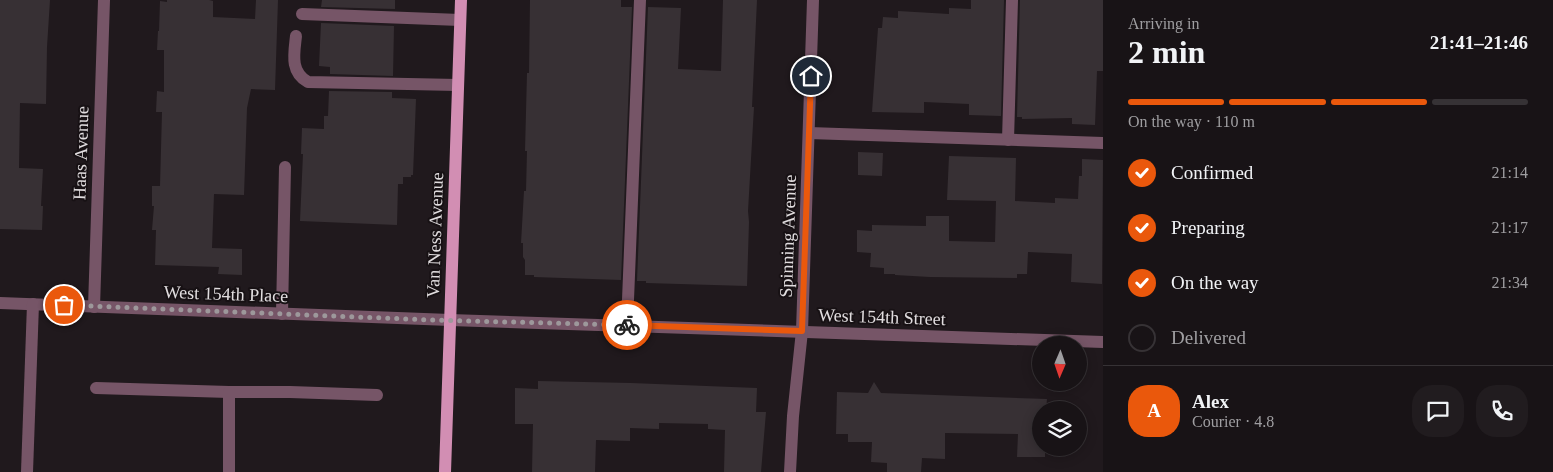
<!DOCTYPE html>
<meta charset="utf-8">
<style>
body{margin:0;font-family:"Times New Roman",serif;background:#211c1f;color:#f1f3f6;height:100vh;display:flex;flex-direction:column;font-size:19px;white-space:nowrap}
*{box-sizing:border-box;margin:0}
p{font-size:16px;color:#9f9ea1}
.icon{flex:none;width:28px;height:28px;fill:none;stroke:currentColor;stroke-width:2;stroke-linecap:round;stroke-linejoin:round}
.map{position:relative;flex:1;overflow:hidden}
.sheet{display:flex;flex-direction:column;background:#181316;width:450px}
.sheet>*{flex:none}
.needle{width:32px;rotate:182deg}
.fabs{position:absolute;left:1032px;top:336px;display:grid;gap:10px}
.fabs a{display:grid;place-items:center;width:55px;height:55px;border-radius:50%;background:#181316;box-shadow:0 2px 12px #0003,0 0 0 1px #363235;font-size:25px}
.pin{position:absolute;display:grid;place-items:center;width:42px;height:42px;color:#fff;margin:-21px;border:2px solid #fff;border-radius:50%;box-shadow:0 1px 5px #0007}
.courier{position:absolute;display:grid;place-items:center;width:50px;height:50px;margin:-25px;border:4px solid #ea580c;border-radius:50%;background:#fff;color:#222;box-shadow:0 1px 6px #0007}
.overview em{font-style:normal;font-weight:700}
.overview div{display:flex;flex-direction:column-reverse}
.overview{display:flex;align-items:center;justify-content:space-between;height:85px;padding:0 25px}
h1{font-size:32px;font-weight:700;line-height:38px}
.bar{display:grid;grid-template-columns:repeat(4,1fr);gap:8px 5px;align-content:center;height:60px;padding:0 25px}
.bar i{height:6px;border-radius:4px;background:#363235}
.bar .selected{background:#ea580c}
.bar p{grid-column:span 4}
.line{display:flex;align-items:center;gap:12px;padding:0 25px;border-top:1px solid #363235}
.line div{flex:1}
.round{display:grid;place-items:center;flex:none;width:52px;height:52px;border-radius:20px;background:#211c1f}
ol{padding:0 25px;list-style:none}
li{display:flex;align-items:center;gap:15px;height:55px}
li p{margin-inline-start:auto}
li .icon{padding:5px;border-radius:50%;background:#ea580c;color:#fff;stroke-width:4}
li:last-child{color:#9f9ea1}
li i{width:28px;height:28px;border:2px solid #363235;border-radius:50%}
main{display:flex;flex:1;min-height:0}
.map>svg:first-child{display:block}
</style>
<main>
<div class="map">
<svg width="1103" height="472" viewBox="0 0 1103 472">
<rect width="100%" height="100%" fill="#20191d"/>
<!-- building -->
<g fill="#373034">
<polygon points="0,0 50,0 47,47 46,104 20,103 19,168 43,169 41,206 43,206 42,230 0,229"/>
<polygon points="167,0 209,0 213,1 213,17 255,19 256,0 278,0 275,90 251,89 247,108 244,195 214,194 212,248 242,249 242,275 218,274 219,267 155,265 156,230 152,230 154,206 152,206 152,186 160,186 162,112 156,112 157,91 164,92 164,50 157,50 158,31 159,31 160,1 167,2"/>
<polygon points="322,0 395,0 395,9 321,7"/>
<polygon points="530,0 621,0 621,7 632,7 621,280 534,277 534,275 525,275 525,260 523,257 523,243 521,243 524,191 526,191 527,151 525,151 527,73 529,73"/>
<polygon points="723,0 757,0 752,107 754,107 748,211 749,222 747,286 646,283 646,281 637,281 648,7 681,8 678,69 721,71"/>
<polygon points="971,0 1004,0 1001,116 969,115 969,104 924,102 924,113 872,112 878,28 882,28 883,17 898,18 898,11 949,14 949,8 971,9"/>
<polygon points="1020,0 1103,0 1103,71 1097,71 1095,125 1072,124 1072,118 1022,119 1022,117 1017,117"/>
<polygon points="321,23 394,26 393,76 330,74 330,67 319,66"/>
<polygon points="329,91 392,92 392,98 416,99 413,175 411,175 411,177 403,177 403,184 398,184 397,225 300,221 303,154 301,154 302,128 324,129 324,116 328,116"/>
<polygon points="858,152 883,153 882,176 858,175"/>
<polygon points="949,156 1016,158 1015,201 1055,203 1055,198 1078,199 1079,176 1082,176 1082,159 1103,160 1102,284 1071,282 1072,254 1028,252 1027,274 1017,274 1017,278 930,277 895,275 895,274 884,274 884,268 870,267 871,253 857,252 857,230 872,231 872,225 926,226 926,216 949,216 949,241 995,242 996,201 947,200"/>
<polygon points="538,381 631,383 757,388 756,412 766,412 761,472 724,472 725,430 708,429 708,424 659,423 659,429 630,428 630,441 596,440 595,472 532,472 533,424 515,424 515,388 538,389"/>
<polygon points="874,382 881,393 1047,399 1046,410 1041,410 1041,448 1045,448 1045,457 1017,457 1018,434 945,433 945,459 922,458 921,472 887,472 887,463 871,462 872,442 848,442 848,434 836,434 837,392 868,393"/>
</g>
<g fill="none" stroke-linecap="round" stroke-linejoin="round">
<!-- minor -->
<g stroke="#765567" stroke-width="12">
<polyline points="302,14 460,20"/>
<path d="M 296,36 C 294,54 290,72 308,82 L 458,85"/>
<polyline points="809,133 1103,143"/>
<polyline points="1008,140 1012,0"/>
<polyline points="0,303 450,320 1103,342"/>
<polyline points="94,307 104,0"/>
<polyline points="282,314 285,167"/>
<polyline points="627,325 640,0"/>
<polyline points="96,388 229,392"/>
<polyline points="27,472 33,304"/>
<polyline points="229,472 229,392 290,392 377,395"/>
<polyline points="790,472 793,416 802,331 813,0"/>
</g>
<!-- major -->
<polyline stroke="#d28eb3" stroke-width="12" points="445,472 461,0"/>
</g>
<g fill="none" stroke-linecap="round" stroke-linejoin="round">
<!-- done -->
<polyline stroke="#9d989b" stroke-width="5" stroke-dasharray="0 9" points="64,305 431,320 627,325"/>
<!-- route -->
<polyline stroke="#ea580c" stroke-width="6" points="627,325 802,331 811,76"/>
</g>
<g text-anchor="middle" stroke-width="4" stroke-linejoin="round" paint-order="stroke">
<!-- street labels -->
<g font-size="18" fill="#e1dddf" stroke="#171114">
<text transform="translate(81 153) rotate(-88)" y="6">Haas Avenue</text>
<text transform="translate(435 235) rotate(-88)" y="6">Van Ness Avenue</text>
<text transform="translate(788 236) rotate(-88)" y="6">Spinning Avenue</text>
<text transform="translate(226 294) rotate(2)" y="6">West 154th Place</text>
<text transform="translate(882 317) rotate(2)" y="6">West 154th Street</text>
</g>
</g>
</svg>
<div class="fabs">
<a><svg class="needle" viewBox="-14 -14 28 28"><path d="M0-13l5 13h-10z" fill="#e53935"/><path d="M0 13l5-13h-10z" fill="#9f9ea1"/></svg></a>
<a><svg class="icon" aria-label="layers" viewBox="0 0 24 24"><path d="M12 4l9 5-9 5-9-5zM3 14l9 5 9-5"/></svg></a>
</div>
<div class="pin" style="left:64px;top:305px;background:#ea580c"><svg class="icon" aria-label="bag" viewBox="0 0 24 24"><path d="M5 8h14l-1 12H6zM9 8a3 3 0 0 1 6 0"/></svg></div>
<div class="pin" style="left:811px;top:76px;background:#1f2937"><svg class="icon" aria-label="home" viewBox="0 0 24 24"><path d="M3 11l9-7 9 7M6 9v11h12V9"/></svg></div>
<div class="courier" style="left:627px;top:325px"><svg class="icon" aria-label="bike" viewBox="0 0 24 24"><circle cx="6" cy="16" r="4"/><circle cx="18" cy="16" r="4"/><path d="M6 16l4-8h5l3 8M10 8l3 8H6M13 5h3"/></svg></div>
</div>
<section class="sheet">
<div class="overview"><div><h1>2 min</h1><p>Arriving in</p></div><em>21:41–21:46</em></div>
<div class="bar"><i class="selected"></i><i class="selected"></i><i class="selected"></i><i></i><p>On the way · 110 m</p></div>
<ol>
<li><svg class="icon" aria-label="check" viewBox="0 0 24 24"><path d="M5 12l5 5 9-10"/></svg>Confirmed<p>21:14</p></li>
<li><svg class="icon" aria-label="check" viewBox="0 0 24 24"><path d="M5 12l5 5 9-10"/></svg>Preparing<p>21:17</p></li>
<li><svg class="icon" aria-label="check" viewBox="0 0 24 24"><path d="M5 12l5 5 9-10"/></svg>On the way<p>21:34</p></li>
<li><i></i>Delivered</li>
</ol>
<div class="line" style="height:90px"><b class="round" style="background:#ea580c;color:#fff">A</b><div><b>Alex</b><p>Courier · 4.8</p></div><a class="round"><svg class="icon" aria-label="chat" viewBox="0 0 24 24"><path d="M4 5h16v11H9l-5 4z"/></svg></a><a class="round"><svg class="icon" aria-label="phone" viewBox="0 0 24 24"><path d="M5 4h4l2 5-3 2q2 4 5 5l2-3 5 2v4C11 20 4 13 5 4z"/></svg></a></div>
</section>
</main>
